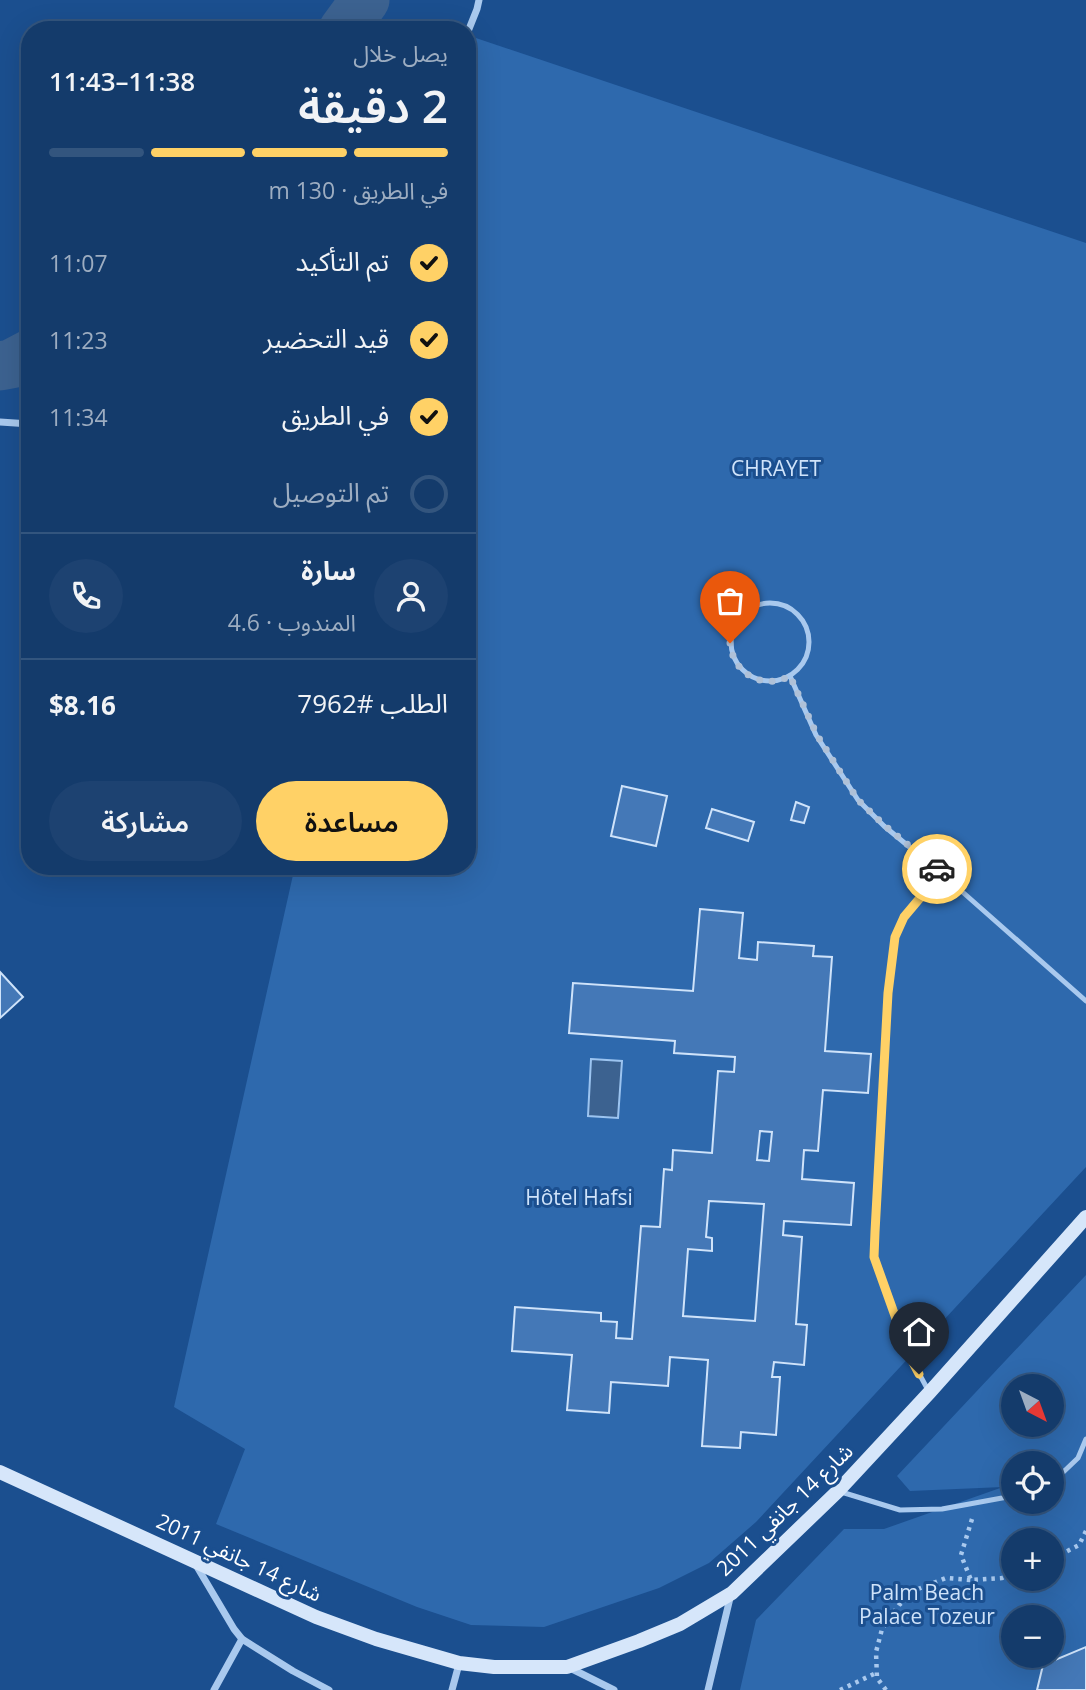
<!DOCTYPE html>
<html lang="ar">
<meta charset="utf-8">
<style>
body{margin:0;font-family:"Open Sans","Noto Sans Arabic",sans-serif;background:#1d4271;color:#f1f3f6;direction:rtl;height:100vh;display:flex;flex-direction:column;font-size:26px;white-space:nowrap}
*{box-sizing:border-box;margin:0}
p{font-size:23px;color:#9dadc1}
.icon{flex:none;width:38px;height:38px;fill:none;stroke:currentColor;stroke-width:2;stroke-linecap:round;stroke-linejoin:round}
.map{position:relative;flex:1;overflow:hidden;direction:ltr}
.drawer{position:absolute;left:21px;top:21px;width:455px;height:854px;display:flex;flex-direction:column;background:#143b6b;border-radius:28px;box-shadow:0 7px 28px #0002,0 0 0 2px #33557e;direction:rtl}
.drawer>*{flex:none}
.needle{width:46px;rotate:139deg}
.tools{position:absolute;left:1001px;top:1374px;display:grid;gap:14px}
.tools a{display:grid;place-items:center;width:63px;height:63px;border-radius:50%;background:#143b6b;box-shadow:0 7px 28px #0002,0 0 0 2px #33557e;font-size:35px}
.pin{position:absolute;display:grid;place-items:center;width:60px;height:60px;color:#fff;margin:-72px -30px;border-radius:50% 50% 50% 0;rotate:-45deg;box-shadow:0 0 7px #0007}
.pin .icon{rotate:45deg}
.courier{position:absolute;display:grid;place-items:center;width:70px;height:70px;margin:-35px;border:5px solid #ffd166;border-radius:50%;background:#fff;color:#222;box-shadow:0 2px 9px #0007}
.head em{font-style:normal;font-weight:600}
.head div{display:flex;flex-direction:column-reverse}
.head{display:flex;align-items:center;justify-content:space-between;height:119px;padding:0 28px}
h1{font-size:46px;font-weight:600;line-height:52px}
.bar{display:grid;grid-template-columns:repeat(4,1fr);gap:10px 7px;align-content:center;height:84px;padding:0 28px}
.bar i{height:9px;border-radius:5px;background:#33557e}
.bar .active{background:#ffd166}
.bar p{grid-column:span 4}
.line{display:flex;align-items:center;gap:18px;padding:0 28px;border-top:2px solid #33557e}
.line div{flex:1}
.round{display:grid;place-items:center;flex:none;width:74px;height:74px;border-radius:37px;background:#1d4271}
ol{padding:0 28px;list-style:none}
li{display:flex;align-items:center;gap:21px;height:77px}
li p{margin-inline-start:auto}
li .icon{padding:7px;border-radius:50%;background:#ffd166;color:#111;stroke-width:4}
li:last-child{color:#9dadc1}
li i{width:38px;height:38px;border:4px solid #33557e;border-radius:50%}
.primary-button{display:flex;gap:14px;margin-top:auto;padding:14px 28px}
.primary-button a{flex:1;height:80px;border-radius:42px;background:#ffd166;color:#111;font-size:28px;font-weight:600;line-height:80px;text-align:center}
.primary-button a+a{background:#1d4271;color:#f1f3f6}
.map>svg:first-child{display:block}
</style>
<div class="map">
<svg width="1086" height="1690" viewBox="0 0 1086 1690">
<rect width="100%" height="100%" fill="#1b4f8f"/>
<!-- green -->
<g fill="#2e69ad" fill-rule="evenodd">
<polygon points="467,35 1086,243 1086,1167 756,1522 709,1563 659,1588 544,1627 471,1625 417,1607 216,1524 245,1449 174,1407 295,866 467,866"/>
<path d="M 1086,1275 L 1086,1690 L 740,1690 L 756,1620 L 844,1529 L 884,1529 L 1003,1487 L 910,1491 L 897,1476 ZM 1013,1386 L 1052,1386 L 1052,1424 L 1013,1424 ZM 1013,1463 L 1052,1463 L 1052,1502 L 1013,1502 ZM 1013,1540 L 1052,1540 L 1052,1578 L 1013,1578 ZM 1013,1617 L 1052,1617 L 1052,1656 L 1013,1656 Z"/>
</g>
<!-- water -->
<polygon fill="#3c6290" stroke="#9cc4f0" stroke-width="2" points="591,1059 622,1061 618,1118 588,1116"/>
<g fill="none" stroke-linecap="round" stroke-linejoin="round">
<!-- river -->
<g stroke="#3c6290" stroke-width="49">
<polyline points="343,30 365,0"/>
<polyline points="0,366 11,364 30,354"/>
</g>
</g>
<!-- building -->
<g fill="#4478b7" stroke="#cfe3fa" stroke-width="2" fill-rule="evenodd">
<polygon points="622,786 667,796 656,846 611,836"/>
<polygon points="796,802 809,807 804,823 791,820"/>
<polygon points="712,809 754,822 748,841 706,828"/>
<path d="M 700,909 L 743,913 L 739,958 L 757,960 L 758,942 L 814,946 L 813,956 L 832,957 L 825,1051 L 871,1054 L 868,1093 L 823,1090 L 818,1151 L 804,1150 L 802,1179 L 854,1183 L 851,1225 L 784,1221 L 783,1235 L 802,1237 L 796,1324 L 807,1325 L 804,1365 L 774,1362 L 772,1377 L 780,1377 L 776,1435 L 741,1432 L 740,1448 L 702,1446 L 708,1360 L 670,1357 L 668,1386 L 611,1382 L 609,1413 L 567,1410 L 572,1355 L 512,1351 L 515,1307 L 601,1313 L 601,1321 L 617,1322 L 616,1338 L 632,1339 L 641,1226 L 660,1227 L 664,1169 L 672,1170 L 673,1150 L 712,1153 L 718,1071 L 734,1072 L 735,1057 L 674,1053 L 675,1041 L 569,1033 L 573,983 L 693,991 ZM 760,1131 L 772,1132 L 769,1161 L 757,1160 ZM 709,1201 L 764,1204 L 755,1321 L 683,1316 L 688,1249 L 712,1251 L 712,1238 L 706,1237 Z"/>
<polygon points="0,972 23,997 0,1018"/>
<polygon points="1086,1647 1086,1690 1037,1690 1043,1665"/>
</g>
<g fill="none" stroke-linecap="round" stroke-linejoin="round">
<!-- path -->
<g stroke="#a9c9ee" stroke-width="4.5" stroke-dasharray="3.5 5" stroke-linecap="butt">
<polyline points="972,1519 961,1555 971,1580 1002,1578 1013,1573"/>
<polyline points="1052,1559 1079,1545 1086,1531"/>
<polyline points="840,1690 874,1674"/>
<polyline points="886,1690 877,1678 876,1652 882,1629 899,1605 918,1589 946,1578 971,1580"/>
</g>
<!-- service -->
<g stroke="#a9c9ee" stroke-width="5">
<circle cx="770" cy="642" r="39"/>
<polyline points="790,676 816,735 858,800 884,826 941,873 1086,1001"/>
<polyline points="928,1390 909,1355 874,1257 875,1232 888,993 895,937 904,917 941,873"/>
<polyline points="1052,1482 1056,1479 1078,1458 1086,1439"/>
<polyline points="838,1491 900,1510 942,1509 1013,1496"/>
</g>
<!-- minor -->
<g stroke="#a9c9ee" stroke-width="7">
<polyline points="467,34 477,9 479,0"/>
<polyline points="0,422 30,424"/>
<polyline points="196,1565 234,1629 242,1639 293,1671 329,1690"/>
<polyline points="568,1667 614,1690"/>
<polyline points="214,1690 242,1639"/>
<polyline points="452,1690 459,1664"/>
<polyline points="708,1690 731,1594"/>
</g>
<!-- secondary -->
<polyline stroke="#d6e6fa" stroke-width="14" points="0,1472 316,1617 376,1639 459,1663 494,1667 567,1667 639,1641 680,1624 732,1593 838,1491 929,1393 1086,1217"/>
</g>
<g fill="none" stroke-linecap="round" stroke-linejoin="round">
<!-- done -->
<path stroke="#afc1d8" stroke-width="7" stroke-dasharray="0 12.6" d="M 730,643 C 731,648 732,655 735,660 C 745,680 770,687 790,676 L 817,735 L 858,800 L 884,825 L 937,869"/>
<!-- route -->
<polyline stroke="#ffd166" stroke-width="9" points="919,1374 909,1355 874,1257 875,1232 888,993 895,937 904,917 941,873 937,869"/>
</g>
<g text-anchor="middle" stroke-width="6" stroke-linejoin="round" paint-order="stroke">
<!-- park labels -->
<g font-size="21" fill="#cfe3fa" stroke="#1b4f8f">
<text x="776" y="476">CHRAYET</text>
<text x="579" y="1205">Hôtel Hafsi</text>
<text x="927" y="1600">Palm Beach<tspan x="927" dy="24">Palace Tozeur</tspan></text>
</g>
<!-- street labels -->
<g font-size="21" fill="#fff" stroke="#1b4f8f">
<text transform="translate(785 1510) rotate(-44)" y="7">شارع 14 جانفي 2011</text>
<text transform="translate(239 1558) rotate(25)" y="7">شارع 14 جانفي 2011</text>
</g>
</g>
</svg>
<div class="tools">
<a><svg class="needle" viewBox="-14 -14 28 28"><path d="M0-13l5 13h-10z" fill="#e53935"/><path d="M0 13l5-13h-10z" fill="#9dadc1"/></svg></a>
<a><svg class="icon" aria-label="locate" viewBox="0 0 24 24"><circle cx="12" cy="12" r="6"/><path d="M12 2v4M12 18v4M2 12h4M18 12h4"/></svg></a>
<a>+</a>
<a>−</a>
</div>
<div class="pin" style="left:730px;top:643px;background:#ea580c"><svg class="icon" aria-label="bag" viewBox="0 0 24 24"><path d="M5 8h14l-1 12H6zM9 8a3 3 0 0 1 6 0"/></svg></div>
<div class="pin" style="left:919px;top:1374px;background:#1f2937"><svg class="icon" aria-label="home" viewBox="0 0 24 24"><path d="M3 11l9-7 9 7M6 9v11h12V9"/></svg></div>
<div class="courier" style="left:937px;top:869px"><svg class="icon" aria-label="car" viewBox="0 0 24 24"><path d="M5 17H2v-5l4-1 3-4h7l3 4 3 1v5h-3M9 17h6M6 11h13"/><circle cx="7" cy="17" r="2"/><circle cx="17" cy="17" r="2"/></svg></div>
<section class="drawer">
<div class="head"><div><h1>2 دقيقة</h1><p>يصل خلال</p></div><em>11:38–11:43</em></div>
<div class="bar"><i class="active"></i><i class="active"></i><i class="active"></i><i></i><p>في الطريق · 130 m</p></div>
<ol>
<li><svg class="icon" aria-label="check" viewBox="0 0 24 24"><path d="M5 12l5 5 9-10"/></svg>تم التأكيد<p>11:07</p></li>
<li><svg class="icon" aria-label="check" viewBox="0 0 24 24"><path d="M5 12l5 5 9-10"/></svg>قيد التحضير<p>11:23</p></li>
<li><svg class="icon" aria-label="check" viewBox="0 0 24 24"><path d="M5 12l5 5 9-10"/></svg>في الطريق<p>11:34</p></li>
<li><i></i>تم التوصيل</li>
</ol>
<div class="line" style="height:126px"><a class="round"><svg class="icon" aria-label="person" viewBox="0 0 24 24"><circle cx="12" cy="8" r="4"/><path d="M4 21q1-7 8-7t8 7"/></svg></a><div><b>سارة</b><p>المندوب · 4.6</p></div><a class="round"><svg class="icon" aria-label="phone" viewBox="0 0 24 24"><path d="M5 4h4l2 5-3 2q2 4 5 5l2-3 5 2v4C11 20 4 13 5 4z"/></svg></a></div>
<div class="line" style="height:91px"><div>الطلب #7962</div><b>$8.16</b></div>
<div class="primary-button"><a>مساعدة</a><a>مشاركة</a></div>
</section>
</div>
